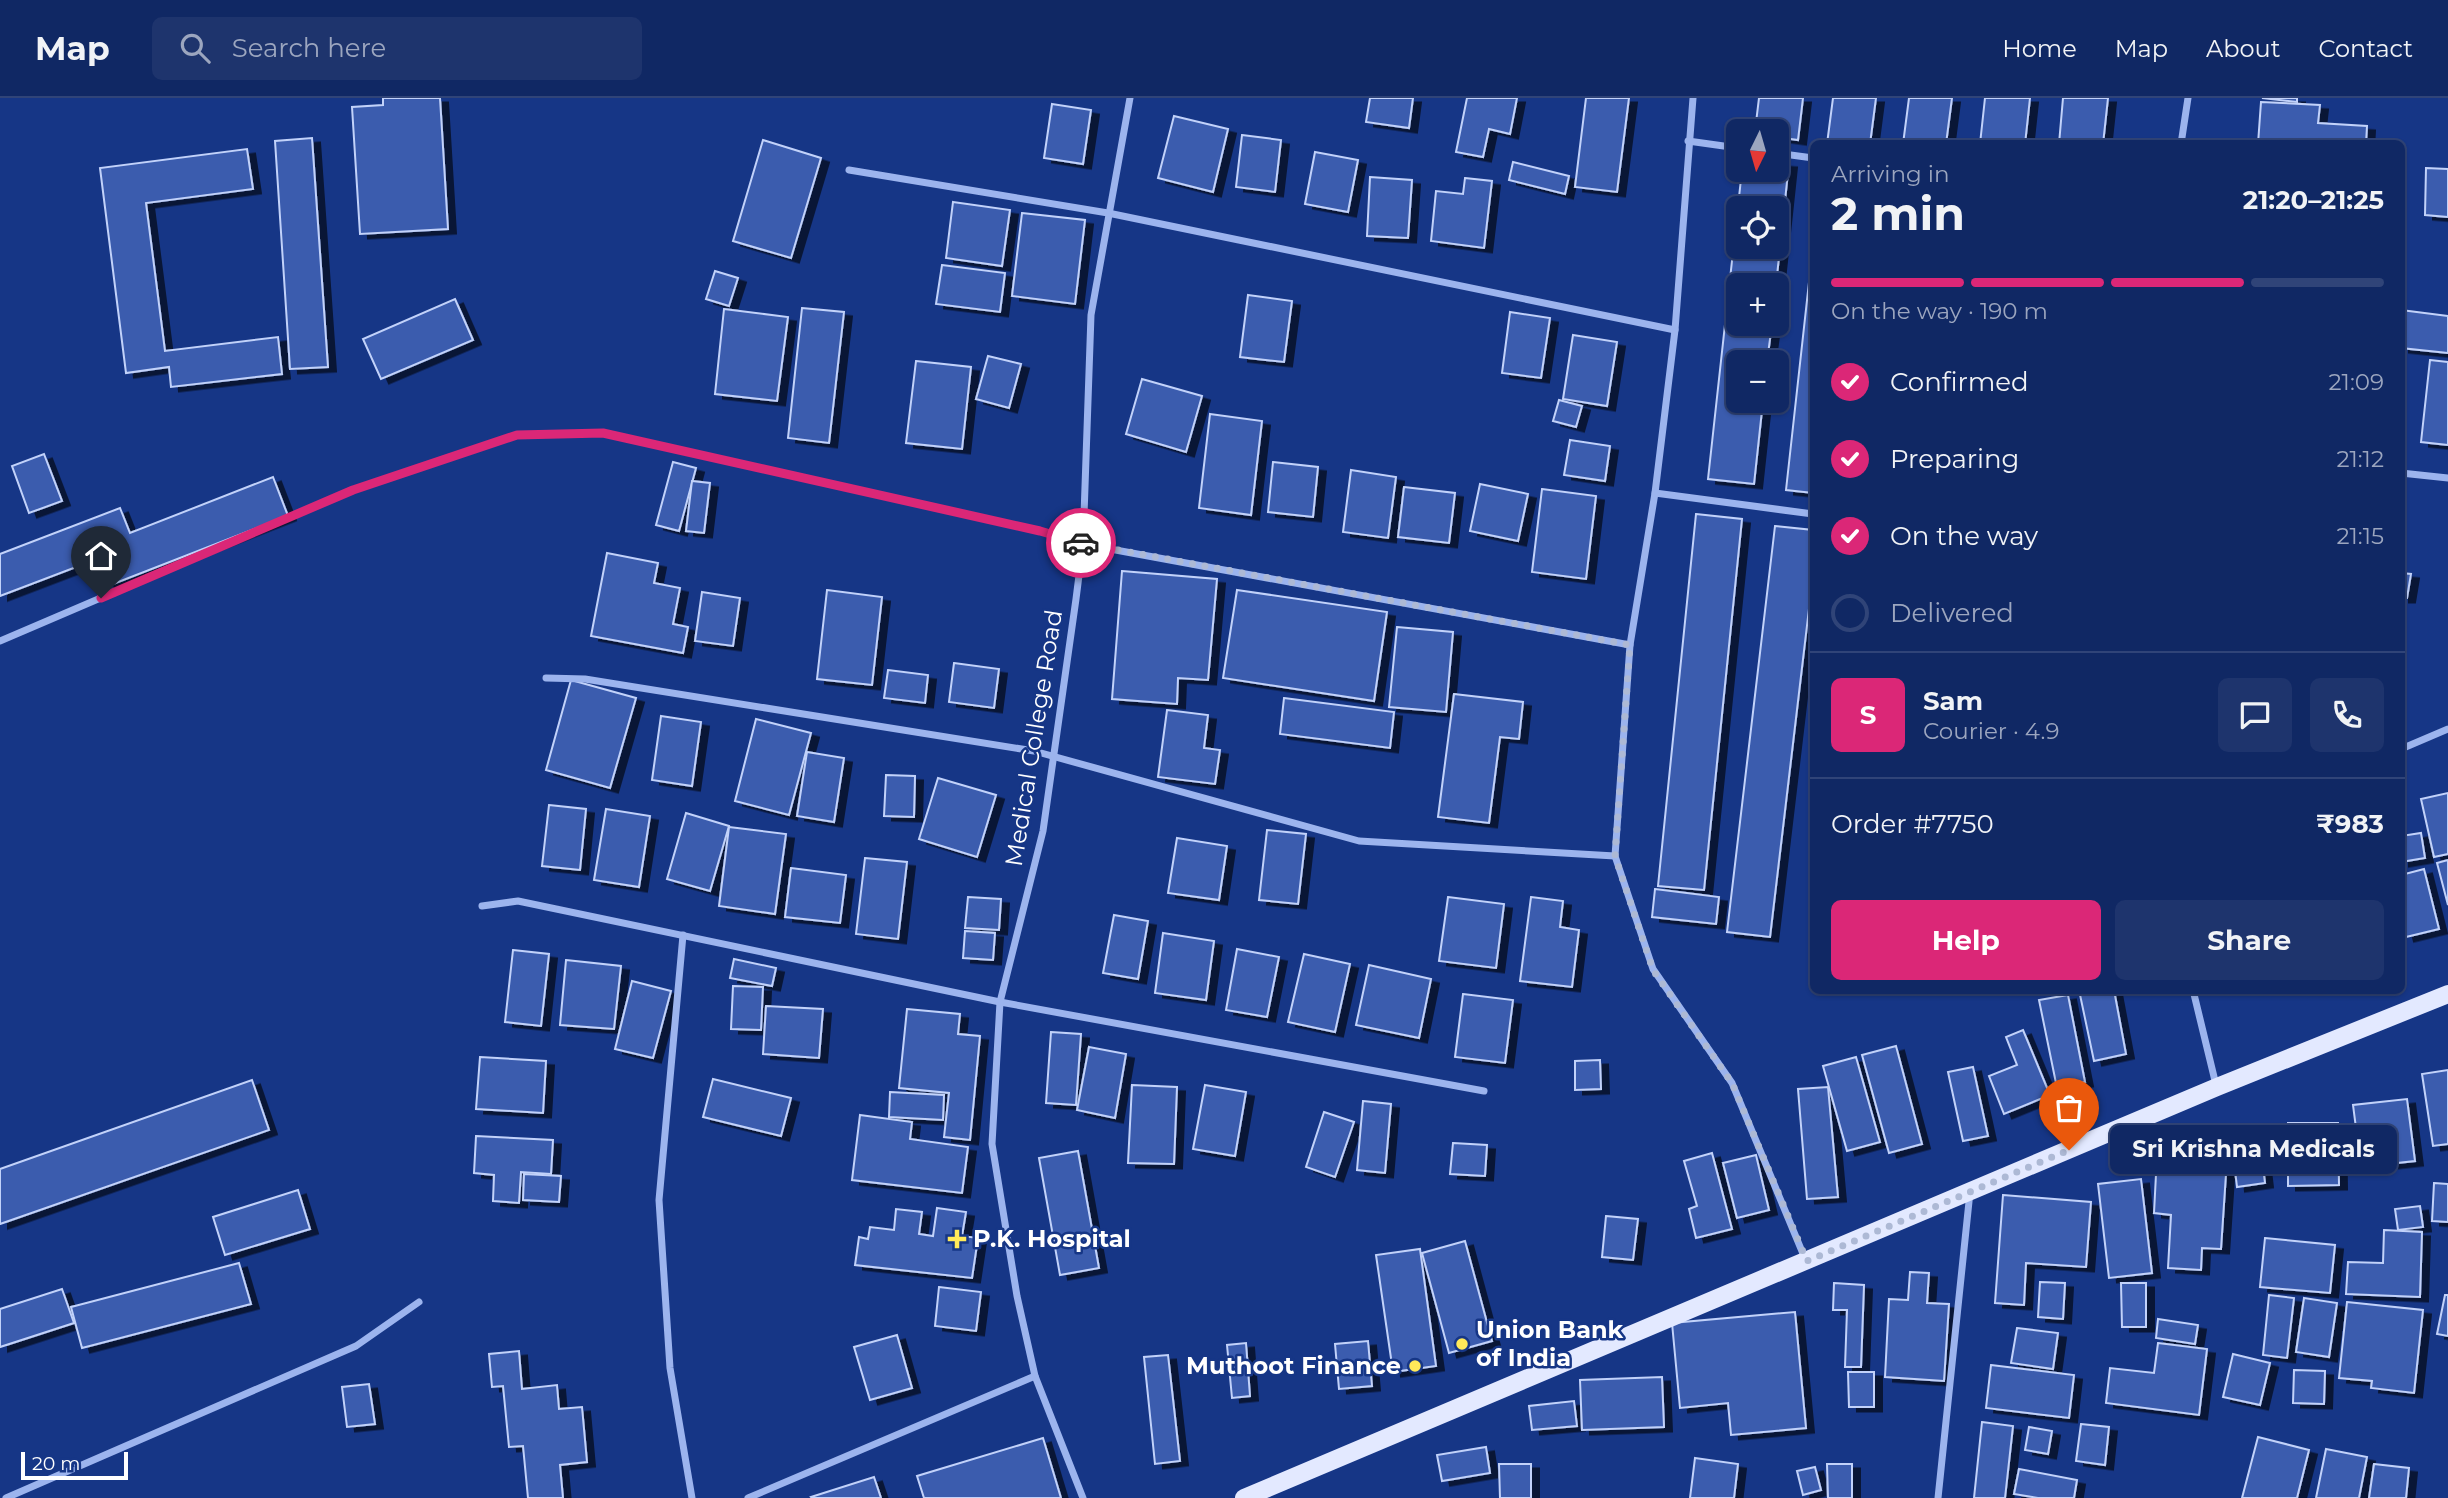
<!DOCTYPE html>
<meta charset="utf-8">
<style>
body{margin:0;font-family:Montserrat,sans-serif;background:#1e346d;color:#f1f3f6;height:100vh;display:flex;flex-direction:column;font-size:26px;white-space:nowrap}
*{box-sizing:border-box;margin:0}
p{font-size:23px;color:#9ca6bf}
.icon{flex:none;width:38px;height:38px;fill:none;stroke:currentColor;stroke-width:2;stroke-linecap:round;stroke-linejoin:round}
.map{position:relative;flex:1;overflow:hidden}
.sheet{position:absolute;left:1810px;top:42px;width:595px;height:854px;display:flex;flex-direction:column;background:#102864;border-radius:10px;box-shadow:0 2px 5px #0004,0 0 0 2px #304478}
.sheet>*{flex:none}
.needle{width:46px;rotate:185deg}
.fabs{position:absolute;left:1726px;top:21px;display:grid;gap:14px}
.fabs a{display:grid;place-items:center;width:63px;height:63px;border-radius:10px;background:#102864;box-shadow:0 2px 5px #0004,0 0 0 2px #304478;font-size:35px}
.scale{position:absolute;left:21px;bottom:18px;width:107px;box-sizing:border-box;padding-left:7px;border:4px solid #fff;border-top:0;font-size:19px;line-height:24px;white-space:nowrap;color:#fff;-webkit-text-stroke:5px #163686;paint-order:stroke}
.pin{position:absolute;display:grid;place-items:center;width:60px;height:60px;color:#fff;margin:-72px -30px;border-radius:50% 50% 50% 0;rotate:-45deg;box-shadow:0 0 7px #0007}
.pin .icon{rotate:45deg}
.courier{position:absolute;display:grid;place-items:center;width:70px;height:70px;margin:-35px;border:5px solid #db2777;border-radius:50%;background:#fff;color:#222;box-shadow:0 2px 9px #0007}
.bubble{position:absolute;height:49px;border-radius:10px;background:#102864;box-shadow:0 2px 5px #0004,0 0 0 2px #304478;font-size:23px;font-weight:700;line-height:49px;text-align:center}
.headline em{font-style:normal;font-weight:700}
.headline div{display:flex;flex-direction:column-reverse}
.headline{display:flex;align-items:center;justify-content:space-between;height:119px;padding:0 21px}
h1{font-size:46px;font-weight:700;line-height:52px}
.bar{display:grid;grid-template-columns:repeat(4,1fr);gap:10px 7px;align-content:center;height:84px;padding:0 21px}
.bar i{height:9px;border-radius:5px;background:#304478}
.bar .current{background:#db2777}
.bar p{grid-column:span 4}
.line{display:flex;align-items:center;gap:18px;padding:0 21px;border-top:2px solid #304478}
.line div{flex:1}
.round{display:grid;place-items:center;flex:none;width:74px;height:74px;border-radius:10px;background:#1e346d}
ol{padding:0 21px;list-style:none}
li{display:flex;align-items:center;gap:21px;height:77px}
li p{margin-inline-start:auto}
li .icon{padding:7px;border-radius:50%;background:#db2777;color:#fff;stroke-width:4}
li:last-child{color:#9ca6bf}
li i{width:38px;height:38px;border:4px solid #304478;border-radius:50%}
.action{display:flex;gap:14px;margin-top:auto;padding:14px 21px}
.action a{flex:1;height:80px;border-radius:10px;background:#db2777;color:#fff;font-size:28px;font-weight:700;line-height:80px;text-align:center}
.action a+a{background:#1e346d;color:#f1f3f6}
header{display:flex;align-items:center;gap:42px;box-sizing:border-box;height:98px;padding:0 35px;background:#102864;border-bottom:2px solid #304478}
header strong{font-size:33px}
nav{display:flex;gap:38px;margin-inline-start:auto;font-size:24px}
.search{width:490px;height:63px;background:#1e346d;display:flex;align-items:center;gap:18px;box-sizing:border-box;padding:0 24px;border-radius:10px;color:#9ca6bf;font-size:26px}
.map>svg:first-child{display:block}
</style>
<header>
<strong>Map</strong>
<div class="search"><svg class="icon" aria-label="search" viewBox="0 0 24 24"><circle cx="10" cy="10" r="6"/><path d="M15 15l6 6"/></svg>Search here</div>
<nav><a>Home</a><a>Map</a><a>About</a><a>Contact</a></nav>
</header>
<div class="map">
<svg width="2448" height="1400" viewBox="0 0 2448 1400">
<defs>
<filter id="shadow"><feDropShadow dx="8" dy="4.5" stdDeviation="0" flood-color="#0009"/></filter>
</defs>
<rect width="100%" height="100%" fill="#163686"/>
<!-- building -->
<g fill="#3a5cae" stroke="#c2d2fa" stroke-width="2" fill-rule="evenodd" filter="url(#shadow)">
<polygon points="383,0 440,0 448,131 360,136 352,9 383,7"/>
<polygon points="1370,0 1413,0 1409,30 1366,24"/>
<polygon points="1467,0 1517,0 1510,36 1489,31 1483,59 1456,54"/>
<polygon points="1586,0 1629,0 1617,94 1575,89"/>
<polygon points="1759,0 1803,0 1798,42 1776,39 1776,33 1755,33"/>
<polygon points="1833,0 1876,0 1870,46 1827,46"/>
<polygon points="1909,0 1952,0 1946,46 1903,46"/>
<polygon points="1985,0 2030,0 2025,46 1980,46"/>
<polygon points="2063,0 2108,0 2103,46 2059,46"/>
<polygon points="2262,0 2297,0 2297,4"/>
<polygon points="2261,4 2320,7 2318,25 2367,28 2366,46 2258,46"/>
<polygon points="1052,6 1091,12 1083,66 1044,60"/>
<polygon points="1174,18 1228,31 1213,94 1158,80"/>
<polygon points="1242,37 1281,42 1275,94 1236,89"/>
<polygon points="312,40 328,269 290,271 275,43"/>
<polygon points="763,42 821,60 791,160 733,143"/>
<polygon points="247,51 253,91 146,105 165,253 278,239 282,276 171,289 169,269 126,275 100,70"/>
<polygon points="1315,54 1358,62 1348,114 1305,106"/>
<polygon points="1513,64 1569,78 1565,96 1509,82"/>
<path d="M 1776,64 L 1789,65 L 1776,187 L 1738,187 L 1738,226 L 1772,226 L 1767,264 L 1738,264 L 1738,303 L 1763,303 L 1754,386 L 1708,381 L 1742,72 L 1776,72 ZM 1738,110 L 1776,110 L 1776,149 L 1738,149 Z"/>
<polygon points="2426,70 2448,71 2448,119 2425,117"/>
<polygon points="1370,79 1412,82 1408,140 1367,138"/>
<polygon points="1465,80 1492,83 1484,150 1431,143 1436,93 1463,96"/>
<polygon points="953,104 1010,112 1002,168 946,160"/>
<polygon points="1022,115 1085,122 1075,206 1012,198"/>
<polygon points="1813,148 1813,395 1786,392"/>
<polygon points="942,167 1005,175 1000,214 936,206"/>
<polygon points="715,173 738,180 729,208 706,201"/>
<polygon points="1248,197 1292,203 1284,264 1240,259"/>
<polygon points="455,201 473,242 381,281 363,241"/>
<polygon points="802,210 844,214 829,345 788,340"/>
<polygon points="724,211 788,219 777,303 715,296"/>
<polygon points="2401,212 2448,218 2448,255 2401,250"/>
<polygon points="1510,214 1550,220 1541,280 1502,275"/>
<polygon points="1573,237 1617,244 1607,308 1563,301"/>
<polygon points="988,258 1021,266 1009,310 976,301"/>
<polygon points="2430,262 2448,264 2448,347 2421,344"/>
<polygon points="916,263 971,269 962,351 906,345"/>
<polygon points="1142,281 1202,298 1186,354 1126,336"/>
<polygon points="1559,302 1582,308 1576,329 1553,323"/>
<polygon points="1210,316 1262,323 1251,417 1199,410"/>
<polygon points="1570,342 1610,348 1605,383 1564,377"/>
<polygon points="44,356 62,403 29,415 12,368"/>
<polygon points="673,364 696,370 679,433 656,427"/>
<polygon points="1273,364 1318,369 1313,419 1268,414"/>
<polygon points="1351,372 1396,379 1388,440 1343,434"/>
<polygon points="273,379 288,418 108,488 97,461 0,498 0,456 120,410 130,435"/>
<polygon points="692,383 710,385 704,435 686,433"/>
<polygon points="1480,386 1528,396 1518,443 1470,433"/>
<polygon points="1404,389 1455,395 1449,445 1398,439"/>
<polygon points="1542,391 1596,398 1586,481 1532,474"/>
<polygon points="1696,416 1742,421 1704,792 1658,788"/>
<polygon points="1775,428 1813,432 1813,477 1770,839 1727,834"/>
<polygon points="607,455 658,465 654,485 680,490 673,526 688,529 683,555 591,538"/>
<polygon points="1122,473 1217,481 1208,582 1178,580 1177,606 1112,601"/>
<polygon points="2401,475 2411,476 2407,500 2401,500"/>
<polygon points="827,492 882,499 872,587 817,581"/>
<polygon points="1237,492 1387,514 1374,603 1223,580"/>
<polygon points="702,494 740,500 733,548 695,543"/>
<polygon points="1397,529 1453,534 1446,614 1389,609"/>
<polygon points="954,565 999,571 994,610 949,604"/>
<polygon points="888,572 928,577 925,605 884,600"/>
<polygon points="571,582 636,600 610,690 546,672"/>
<polygon points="1454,596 1523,604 1519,641 1500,639 1489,725 1438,719"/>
<polygon points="1284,600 1394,614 1390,650 1280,636"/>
<polygon points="1167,612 1208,617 1204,650 1220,652 1215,686 1158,679"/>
<polygon points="661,618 701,624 692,688 652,682"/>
<polygon points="756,621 811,635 789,717 735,703"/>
<polygon points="807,654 844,660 834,724 797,718"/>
<polygon points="886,677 915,678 914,719 884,718"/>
<polygon points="938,680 996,697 977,759 919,741"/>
<polygon points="2448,695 2448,756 2434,759 2421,701"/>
<polygon points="549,707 586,711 580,772 542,768"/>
<polygon points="606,711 650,718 639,789 594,782"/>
<polygon points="686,715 729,728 710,793 667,781"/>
<polygon points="729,729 786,736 775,816 719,808"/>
<polygon points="1267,732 1306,736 1298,806 1259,802"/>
<polygon points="2421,735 2425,760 2401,764 2401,738"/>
<polygon points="1177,740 1227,748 1219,802 1168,795"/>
<polygon points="865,760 907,764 898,841 856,836"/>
<polygon points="2448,762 2448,807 2437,765"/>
<polygon points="791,770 846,777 840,825 785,819"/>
<polygon points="2424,771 2439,831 2406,839 2401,820 2401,777"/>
<polygon points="1655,791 1719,799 1716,826 1652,819"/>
<polygon points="968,799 1001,801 999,832 965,830"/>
<polygon points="1448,799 1504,806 1496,870 1439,863"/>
<polygon points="1531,799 1563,803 1560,829 1579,832 1572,889 1520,883"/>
<polygon points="1114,817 1148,823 1138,881 1103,875"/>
<polygon points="965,833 995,835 993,862 963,860"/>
<polygon points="1163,835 1214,843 1206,902 1155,895"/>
<polygon points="1237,851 1279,859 1267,919 1226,912"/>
<polygon points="513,852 549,856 541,928 505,924"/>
<polygon points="1304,856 1350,866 1335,934 1288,924"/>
<polygon points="734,861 776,870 772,888 730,880"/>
<polygon points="566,862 621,868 614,931 560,927"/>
<polygon points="1369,867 1431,881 1419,940 1356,927"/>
<polygon points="632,883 671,893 653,960 615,951"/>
<polygon points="733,888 763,889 761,932 731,931"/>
<polygon points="2079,892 2114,892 2126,956 2094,963"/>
<polygon points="1463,896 1513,902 1505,965 1455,959"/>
<polygon points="2068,897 2085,984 2057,990 2039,902"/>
<polygon points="766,908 823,911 819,960 763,956"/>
<polygon points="907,911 960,916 958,936 980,938 970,1042 944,1039 949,995 899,990"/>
<polygon points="2023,932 2050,997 2004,1016 1989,978 2017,967 2006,939"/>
<polygon points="1051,934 1081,936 1076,1007 1046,1005"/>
<polygon points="1896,948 1922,1046 1889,1055 1862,957"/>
<polygon points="1089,949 1126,956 1115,1020 1077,1012"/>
<polygon points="480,959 546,963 543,1015 476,1011"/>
<polygon points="1856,959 1880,1044 1847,1053 1823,968"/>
<polygon points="1600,962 1601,991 1575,992 1575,963"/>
<polygon points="1973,969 1988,1038 1963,1043 1948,974"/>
<polygon points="2448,972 2448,1046 2433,1048 2422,976"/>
<polygon points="713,981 791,1000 781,1038 703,1019"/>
<polygon points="252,982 269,1032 0,1126 0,1071"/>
<polygon points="1132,987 1177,989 1174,1066 1128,1065"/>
<polygon points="1205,987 1246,994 1235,1058 1193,1051"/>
<polygon points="1828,989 1838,1099 1807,1101 1798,991"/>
<polygon points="890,994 944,997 943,1022 889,1019"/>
<polygon points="2407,1001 2415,1063 2361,1069 2353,1007"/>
<polygon points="1363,1003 1391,1006 1385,1075 1357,1072"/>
<polygon points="1324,1014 1354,1024 1335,1079 1306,1069"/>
<polygon points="860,1017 912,1024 910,1041 968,1049 962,1095 852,1082"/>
<polygon points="2288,1025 2338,1025 2339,1087 2288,1088"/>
<polygon points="2259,1035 2265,1085 2237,1089 2231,1038"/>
<polygon points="476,1038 553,1042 551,1076 521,1074 519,1105 493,1103 494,1077 474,1075"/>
<polygon points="1453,1045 1487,1047 1485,1078 1450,1076"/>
<polygon points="1078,1053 1099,1170 1060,1177 1039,1060"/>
<polygon points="1712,1055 1732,1131 1696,1140 1689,1111 1697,1108 1684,1063"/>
<polygon points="1756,1057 1769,1112 1737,1120 1723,1065"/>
<polygon points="2157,1057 2227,1061 2221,1151 2202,1150 2201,1172 2168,1170 2171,1117 2154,1115"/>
<polygon points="524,1076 561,1078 559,1104 523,1102"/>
<polygon points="2141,1081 2152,1175 2109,1180 2098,1086"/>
<polygon points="2434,1085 2448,1086 2448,1124 2432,1123"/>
<polygon points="298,1092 310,1131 225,1157 213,1119"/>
<polygon points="2003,1097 2091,1104 2086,1169 2026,1165 2024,1207 1995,1205"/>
<polygon points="2420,1108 2423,1129 2398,1132 2395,1111"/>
<polygon points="937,1110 966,1114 962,1138 978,1140 972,1180 855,1167 859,1139 868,1141 870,1129 894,1132 896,1111 922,1114 919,1136 933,1138"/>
<polygon points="1606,1118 1638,1121 1633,1162 1602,1159"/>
<polygon points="2384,1132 2422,1134 2420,1199 2346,1196 2348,1164 2383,1165"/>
<polygon points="2265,1140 2335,1147 2330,1195 2260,1189"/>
<polygon points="1465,1143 1492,1243 1449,1255 1422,1155"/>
<polygon points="1420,1151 1436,1268 1393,1274 1376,1157"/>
<polygon points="239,1165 251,1206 82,1250 71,1209"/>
<polygon points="1910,1174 1929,1175 1927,1205 1949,1206 1944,1283 1885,1279 1889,1201 1908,1202"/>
<polygon points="2040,1184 2065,1185 2063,1221 2038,1219"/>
<polygon points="1834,1185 1864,1187 1861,1269 1845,1269 1847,1212 1833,1212"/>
<polygon points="2121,1185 2146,1185 2146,1229 2122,1229"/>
<polygon points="939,1189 981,1194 976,1233 935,1228"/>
<polygon points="62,1191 74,1225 0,1249 0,1211"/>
<polygon points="2269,1197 2294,1200 2287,1260 2263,1257"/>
<polygon points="2445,1197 2448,1197 2448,1238 2437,1236"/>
<polygon points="2304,1200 2337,1205 2329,1259 2296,1254"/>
<polygon points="2347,1204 2423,1212 2414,1295 2371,1290 2372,1283 2339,1280"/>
<polygon points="1795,1214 1806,1330 1731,1337 1728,1305 1680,1310 1672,1225"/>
<polygon points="2158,1221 2198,1227 2195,1246 2156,1240"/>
<polygon points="2017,1230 2058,1235 2053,1271 2011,1265"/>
<polygon points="897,1237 912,1290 870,1302 854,1249"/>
<polygon points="1368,1243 1372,1288 1339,1291 1335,1246"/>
<polygon points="1246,1245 1250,1298 1232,1300 1227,1247"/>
<polygon points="2158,1245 2207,1251 2199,1317 2106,1305 2110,1270 2154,1275"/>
<polygon points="519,1253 522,1291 557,1287 559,1311 582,1309 587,1364 560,1367 563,1400 528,1400 523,1348 509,1349 503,1288 492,1289 489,1256"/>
<polygon points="2233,1256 2270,1265 2260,1307 2223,1299"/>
<polygon points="1168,1257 1180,1363 1155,1366 1144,1259"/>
<polygon points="1991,1267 2074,1277 2069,1320 1986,1310"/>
<polygon points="2294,1272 2325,1273 2324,1306 2293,1305"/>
<polygon points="1848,1274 1874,1274 1874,1309 1849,1309"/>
<polygon points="1662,1279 1664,1329 1582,1332 1580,1282"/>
<polygon points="369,1286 375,1326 347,1329 342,1289"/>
<polygon points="1574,1303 1577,1328 1532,1332 1529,1308"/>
<polygon points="1982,1324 2013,1328 2005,1400 1974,1400"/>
<polygon points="2081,1326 2109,1329 2105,1367 2076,1363"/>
<polygon points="2029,1329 2052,1333 2048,1356 2025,1352"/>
<polygon points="2258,1339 2309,1352 2297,1400 2242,1400"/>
<polygon points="1043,1340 1061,1400 924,1400 917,1378"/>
<polygon points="1486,1349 1490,1375 1442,1383 1437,1357"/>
<polygon points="2326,1351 2367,1359 2359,1400 2316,1400"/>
<polygon points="1695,1360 1738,1366 1734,1400 1690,1400"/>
<polygon points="1499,1366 1531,1366 1531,1400 1500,1400"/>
<polygon points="1827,1366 1852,1366 1852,1400 1828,1400"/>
<polygon points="2374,1366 2409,1370 2406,1400 2369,1400"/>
<polygon points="1815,1369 1821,1392 1803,1397 1797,1373"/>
<polygon points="2019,1371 2077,1382 2074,1400 2038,1400 2014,1396"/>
<polygon points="874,1379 881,1400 812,1400 811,1399"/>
</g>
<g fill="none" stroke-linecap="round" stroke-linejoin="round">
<!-- street -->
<g stroke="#9cb4ee" stroke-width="7">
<polyline points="1693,0 1675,232 1655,395 1630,547 1615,758 1653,871 1732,985 1806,1163"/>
<polyline points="1688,43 1738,50"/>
<polyline points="2181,46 2188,0"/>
<polyline points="1776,55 1813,60"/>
<polyline points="849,72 1108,115 1675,232"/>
<polyline points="2401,375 2448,380"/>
<polyline points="1655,395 1813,416"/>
<polyline points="0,543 353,392 517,337 603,335 1040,433 1083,446 1630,547"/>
<polyline points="546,580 585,581 1034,653 1359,743 1615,758"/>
<polyline points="2401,651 2448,631"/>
<polyline points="482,808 518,803 1000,904 1484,993"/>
<polyline points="683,837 659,1102 670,1270 692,1400"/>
<polyline points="2193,892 2216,987"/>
<polyline points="6,1400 356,1248 419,1204"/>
<polyline points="748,1400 1035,1278"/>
<polyline points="1083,1400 1035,1278 1017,1198 992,1046 1000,904 1043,733 1076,501 1083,446 1091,217 1130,0"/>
<polyline points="1938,1400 1970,1094"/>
</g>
<!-- primary -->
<polyline stroke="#e3e9ff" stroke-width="18" points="1244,1400 2217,989 2448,896"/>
</g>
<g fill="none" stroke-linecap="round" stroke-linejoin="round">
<!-- done -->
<polyline stroke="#adb9d5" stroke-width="7" stroke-dasharray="0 12.6" points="1081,445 1630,547 1615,758 1653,872 1732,985 1807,1163 2069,1052"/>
<!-- route -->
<polyline stroke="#db2777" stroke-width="9" points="101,500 353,392 517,337 603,335 1040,433 1081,445"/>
</g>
<!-- markers -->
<g fill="#ffe959" stroke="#163686" stroke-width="2.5">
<path d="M953.5 1130.5h7v7h7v7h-7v7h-7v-7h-7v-7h7z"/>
<circle cx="1462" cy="1246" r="7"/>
<circle cx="1415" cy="1268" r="7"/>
</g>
<g text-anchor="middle" stroke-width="5" stroke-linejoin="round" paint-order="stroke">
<!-- street labels -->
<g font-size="24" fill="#fff" stroke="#163686">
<text transform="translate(1034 640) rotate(-81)" y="8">Medical College Road</text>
</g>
<!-- poi labels -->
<g font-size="24" font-weight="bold" fill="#fff" stroke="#163686" text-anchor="start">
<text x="973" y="1149">P.K. Hospital</text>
<text x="1476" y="1240">Union Bank<tspan x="1476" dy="28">of India</tspan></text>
<text x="1401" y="1276" text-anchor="end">Muthoot Finance</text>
</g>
</g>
</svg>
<div class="fabs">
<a><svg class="needle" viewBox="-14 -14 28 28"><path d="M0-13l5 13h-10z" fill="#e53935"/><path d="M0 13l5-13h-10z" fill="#9ca6bf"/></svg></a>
<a><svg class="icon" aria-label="locate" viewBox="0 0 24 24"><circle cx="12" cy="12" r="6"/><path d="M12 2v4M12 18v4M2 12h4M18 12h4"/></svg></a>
<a>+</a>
<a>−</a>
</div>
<div class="scale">20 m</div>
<div class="pin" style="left:2069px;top:1052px;background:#ea580c"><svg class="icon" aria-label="bag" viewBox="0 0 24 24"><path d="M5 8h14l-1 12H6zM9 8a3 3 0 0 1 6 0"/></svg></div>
<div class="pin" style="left:101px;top:500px;background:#1f2937"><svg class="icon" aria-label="home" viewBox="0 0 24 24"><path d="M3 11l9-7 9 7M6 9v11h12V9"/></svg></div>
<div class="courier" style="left:1081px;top:445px"><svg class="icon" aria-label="car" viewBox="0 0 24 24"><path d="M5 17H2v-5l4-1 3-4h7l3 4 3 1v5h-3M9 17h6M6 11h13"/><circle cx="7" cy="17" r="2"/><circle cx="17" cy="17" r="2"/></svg></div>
<div class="bubble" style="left:2110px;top:1027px;width:287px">Sri Krishna Medicals</div>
<section class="sheet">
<div class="headline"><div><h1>2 min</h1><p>Arriving in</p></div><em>21:20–21:25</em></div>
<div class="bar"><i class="current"></i><i class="current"></i><i class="current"></i><i></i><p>On the way · 190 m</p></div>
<ol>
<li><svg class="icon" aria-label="check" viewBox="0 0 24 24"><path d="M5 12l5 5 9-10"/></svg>Confirmed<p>21:09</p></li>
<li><svg class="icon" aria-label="check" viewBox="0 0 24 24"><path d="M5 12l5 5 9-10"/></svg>Preparing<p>21:12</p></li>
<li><svg class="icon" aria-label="check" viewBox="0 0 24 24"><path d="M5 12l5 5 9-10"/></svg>On the way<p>21:15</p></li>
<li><i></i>Delivered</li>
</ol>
<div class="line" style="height:126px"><b class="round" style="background:#db2777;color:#fff">S</b><div><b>Sam</b><p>Courier · 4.9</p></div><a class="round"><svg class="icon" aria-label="chat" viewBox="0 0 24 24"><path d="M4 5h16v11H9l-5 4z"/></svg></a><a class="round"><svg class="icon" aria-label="phone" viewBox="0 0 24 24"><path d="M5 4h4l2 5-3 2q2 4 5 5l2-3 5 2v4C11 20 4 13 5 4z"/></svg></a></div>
<div class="line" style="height:91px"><div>Order #7750</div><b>₹983</b></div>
<div class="action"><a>Help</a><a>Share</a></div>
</section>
</div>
